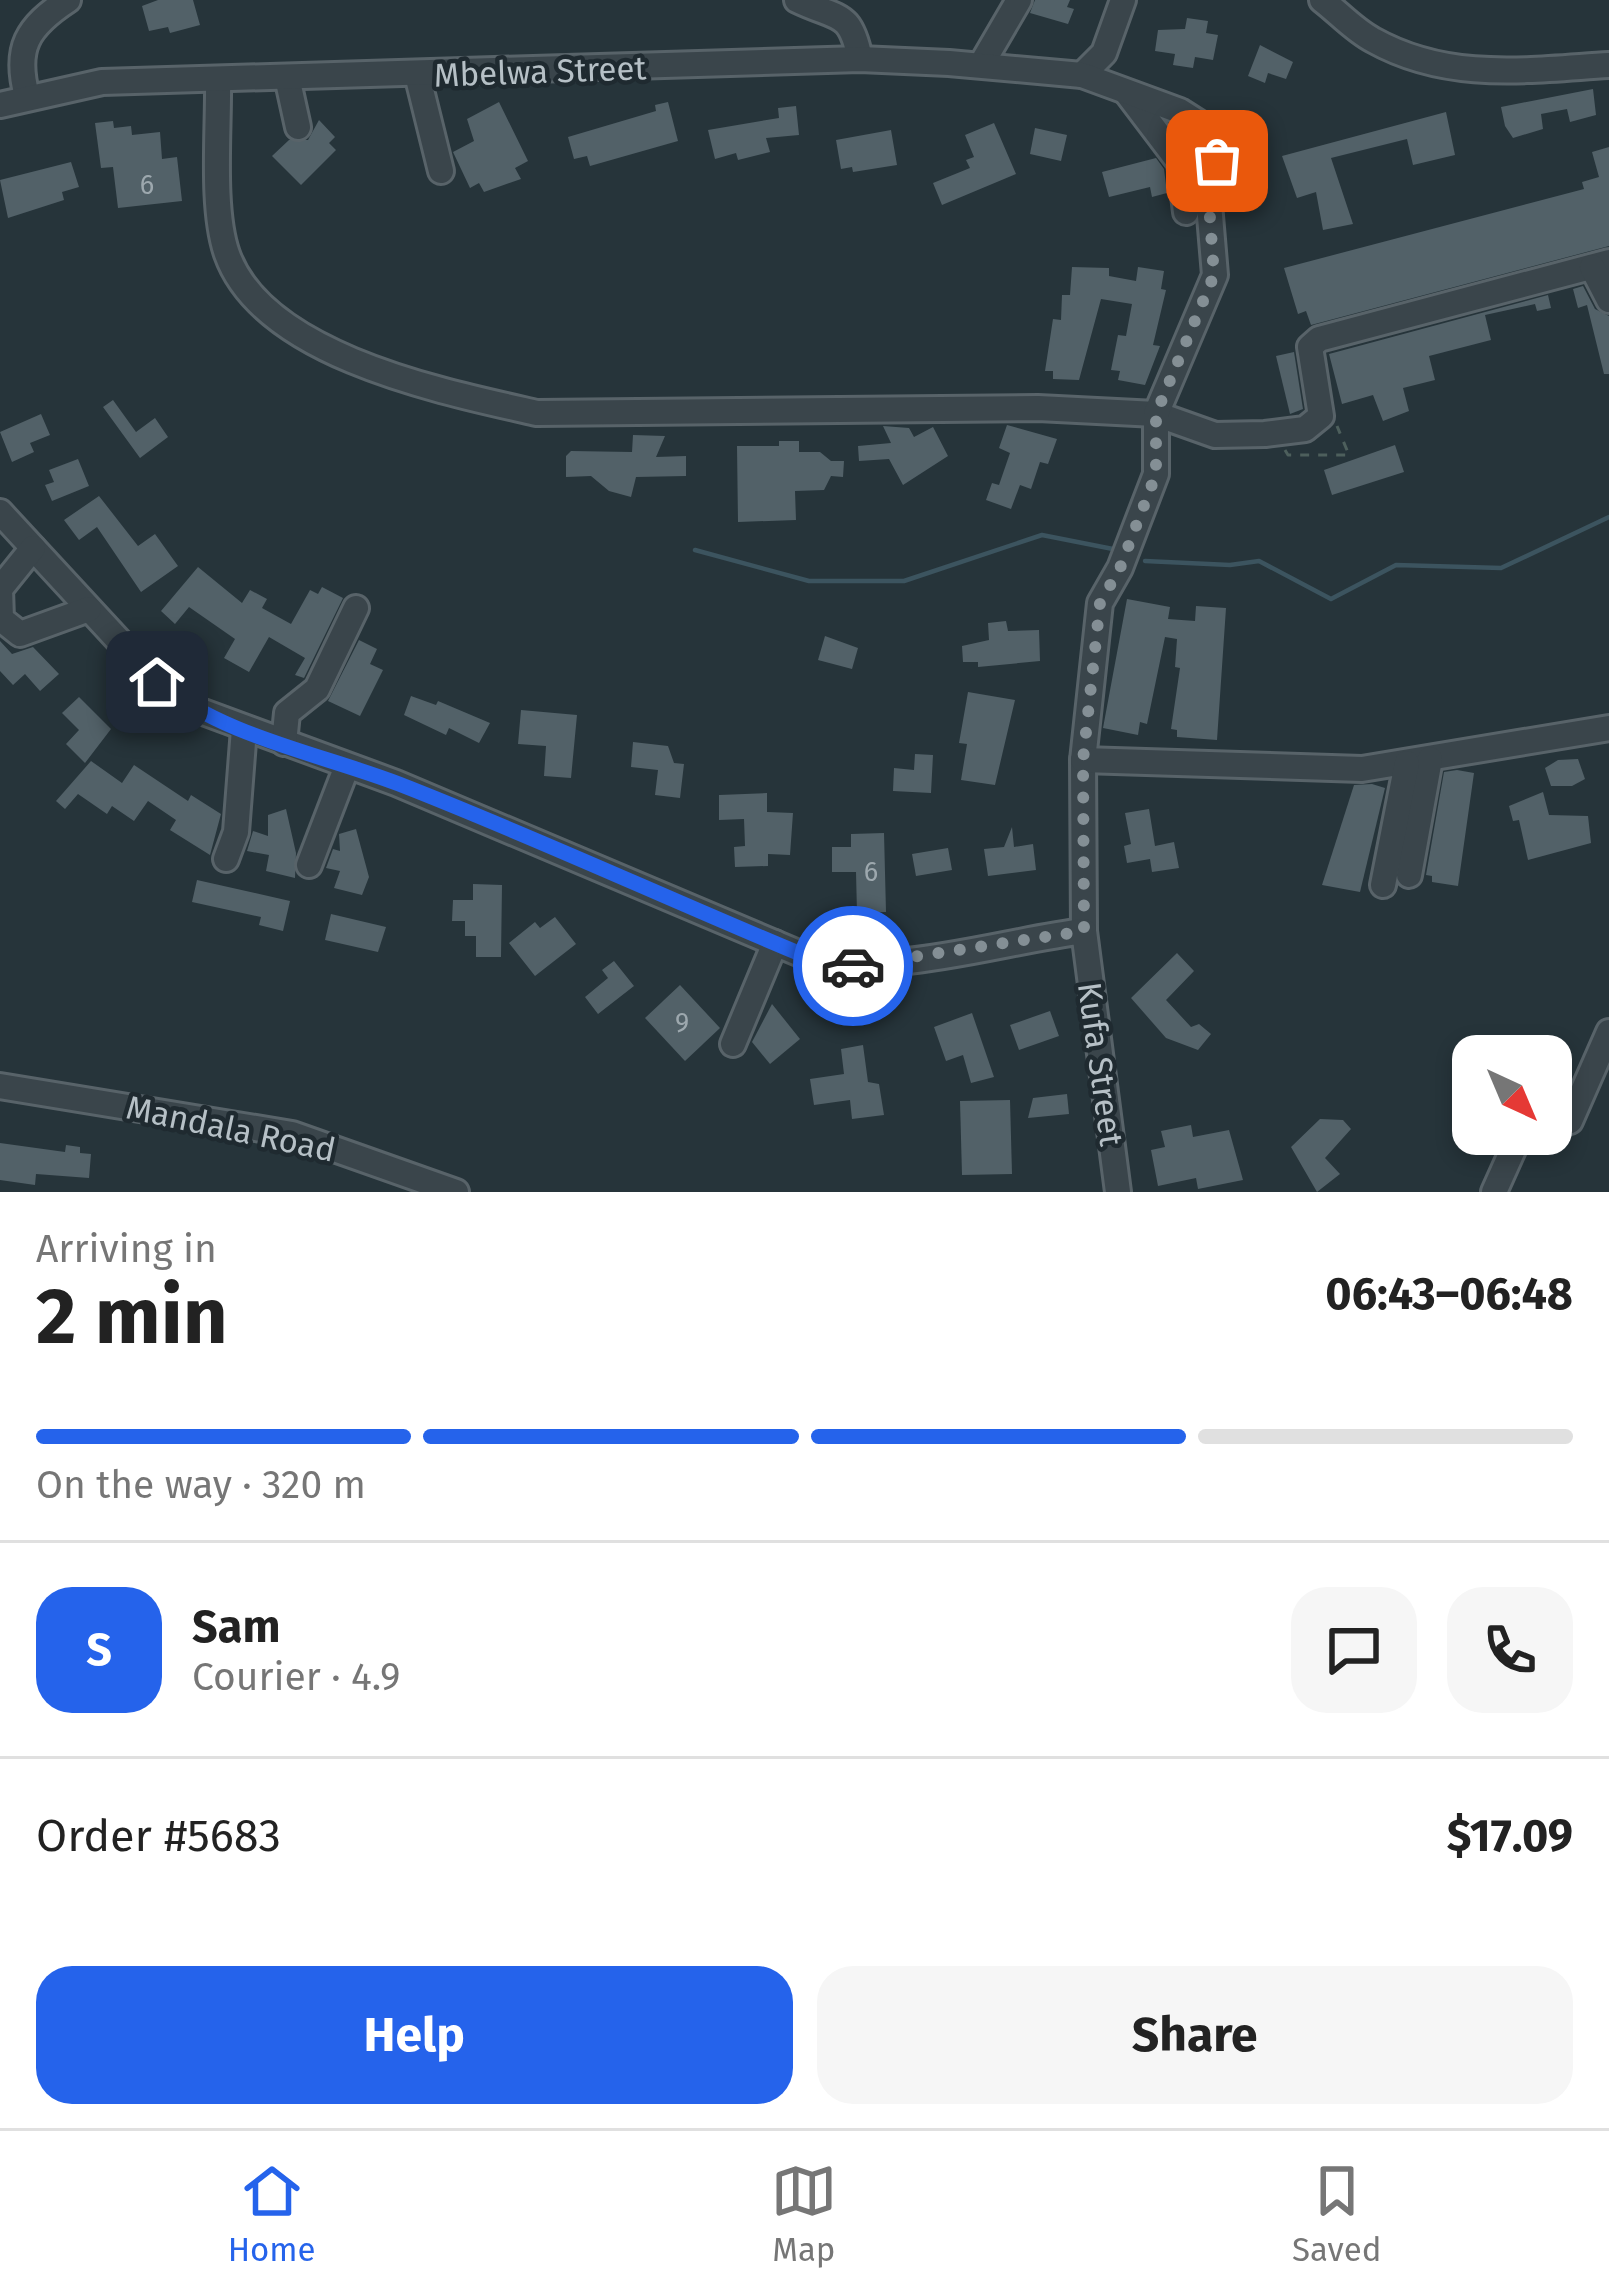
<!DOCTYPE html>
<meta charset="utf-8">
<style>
body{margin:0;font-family:"Fira Sans",sans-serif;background:#f6f6f6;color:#222;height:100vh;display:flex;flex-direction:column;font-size:45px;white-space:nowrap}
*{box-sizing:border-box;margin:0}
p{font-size:39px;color:#767676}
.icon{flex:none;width:66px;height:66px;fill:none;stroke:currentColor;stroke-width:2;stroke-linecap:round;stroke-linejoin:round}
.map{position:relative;height:1192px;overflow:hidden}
.details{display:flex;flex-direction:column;background:#fff;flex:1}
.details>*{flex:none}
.needle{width:78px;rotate:136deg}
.tools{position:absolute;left:1452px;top:1035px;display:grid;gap:24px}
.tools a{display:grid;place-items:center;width:120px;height:120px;border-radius:24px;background:#fff;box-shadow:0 6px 18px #0003;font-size:60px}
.pin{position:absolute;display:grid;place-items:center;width:102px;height:102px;color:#fff;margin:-51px;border-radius:24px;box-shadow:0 6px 18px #0006}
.courier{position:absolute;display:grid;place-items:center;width:120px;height:120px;margin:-60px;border:9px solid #2563eb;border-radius:50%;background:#fff;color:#222;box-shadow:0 3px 15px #0007}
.headline em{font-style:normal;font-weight:700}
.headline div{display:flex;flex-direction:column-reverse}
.headline{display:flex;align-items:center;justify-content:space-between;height:204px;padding:0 36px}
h1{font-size:78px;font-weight:700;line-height:90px}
.bar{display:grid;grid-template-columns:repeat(4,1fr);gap:18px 12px;align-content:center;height:144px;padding:0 36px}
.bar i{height:15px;border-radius:9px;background:#e0e0e0}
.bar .current{background:#2563eb}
.bar p{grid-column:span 4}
.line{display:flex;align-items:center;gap:30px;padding:0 36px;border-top:3px solid #e0e0e0}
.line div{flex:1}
.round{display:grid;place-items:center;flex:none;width:126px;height:126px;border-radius:36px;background:#f6f6f6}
.cta{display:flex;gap:24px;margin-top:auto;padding:24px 36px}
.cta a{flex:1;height:138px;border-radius:36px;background:#2563eb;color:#fff;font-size:48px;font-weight:700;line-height:138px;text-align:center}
.cta a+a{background:#f6f6f6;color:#222}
.menu{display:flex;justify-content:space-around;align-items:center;height:168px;border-top:3px solid #e0e0e0;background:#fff;font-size:33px;color:#767676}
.menu a{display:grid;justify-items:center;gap:6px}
.menu .current{color:#2563eb}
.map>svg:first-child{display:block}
</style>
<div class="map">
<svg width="1609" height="1192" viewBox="0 0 1609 1192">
<rect width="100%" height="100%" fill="#26343a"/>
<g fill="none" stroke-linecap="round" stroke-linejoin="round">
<!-- stream -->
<g stroke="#3c545f" stroke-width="4.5">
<polyline points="695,550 809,581 904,581 1042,535 1118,550"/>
<polyline points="1145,561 1230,565 1259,561 1331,599 1396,565 1501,568 1609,517"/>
</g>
</g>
<!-- building -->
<g fill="#526168">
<polygon points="158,0 193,0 200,25 170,33 168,27 149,31 142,6"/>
<polygon points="1035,0 1070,0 1067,7 1074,9 1068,24 1030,13"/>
<polygon points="1187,18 1208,21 1206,33 1218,35 1213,60 1195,57 1193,68 1173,65 1175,54 1155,51 1158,30 1185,29"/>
<polygon points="1260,45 1293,62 1286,79 1268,73 1265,83 1248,76"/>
<polygon points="1593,89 1596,115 1570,122 1567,109 1541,114 1543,129 1513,138 1505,126 1501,107"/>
<polygon points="499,102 528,161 515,168 521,179 484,192 479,183 470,188 453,152 474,141 467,119"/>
<polygon points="668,102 678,141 590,166 587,156 574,159 568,137 656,111 655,105"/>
<polygon points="796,106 799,135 766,138 770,152 738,160 736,153 715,159 708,130 779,118 778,108"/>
<polygon points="1446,112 1455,155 1413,165 1407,139 1331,158 1353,224 1323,230 1316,192 1297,198 1282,156"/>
<polygon points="319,120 335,137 329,143 336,150 301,185 272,156 289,140 308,140"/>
<polygon points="113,121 114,128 131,126 132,135 160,132 162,159 177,157 182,201 118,208 113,167 101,168 95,123"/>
<polygon points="994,123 1016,174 942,205 933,183 970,168 966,160 974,157 965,135"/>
<polygon points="1035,128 1067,135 1061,161 1030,154"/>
<polygon points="891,130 897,165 853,172 852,167 841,169 836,140"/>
<polygon points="1609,147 1609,246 1311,325 1306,311 1298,314 1284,268 1584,189 1582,182 1599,177 1592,152"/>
<polygon points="1156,158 1164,169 1167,193 1152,197 1150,187 1109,197 1102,172"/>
<polygon points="71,162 79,187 62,192 64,200 8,218 0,180"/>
<polygon points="1072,267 1109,268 1109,276 1136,281 1138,267 1164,271 1161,289 1166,290 1153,345 1160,346 1145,385 1118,380 1120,371 1111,370 1118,335 1126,336 1132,304 1101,299 1079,380 1053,379 1053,371 1045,371 1053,319 1061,320 1062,295 1070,295"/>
<polygon points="1583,286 1595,309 1609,316 1609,374 1604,374 1587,305 1578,308 1573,289"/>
<polygon points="1548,295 1551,308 1537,311 1535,304 1485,315 1491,340 1429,356 1435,380 1403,388 1409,411 1383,421 1373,395 1342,404 1329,354"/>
<polygon points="1294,352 1303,409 1290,414 1276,356"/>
<polygon points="113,400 136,432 155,418 168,437 140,458 103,407"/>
<polygon points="41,414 50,435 30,443 34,452 12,462 0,432"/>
<polygon points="1007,425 1057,439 1048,464 1040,462 1031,489 1020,485 1011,509 986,500 992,483 999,485 1010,453 999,448"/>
<polygon points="883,426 909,428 914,437 933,427 948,456 903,485 889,459 859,461 858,446 891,443"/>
<polygon points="633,435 665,436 656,457 686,456 686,476 636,477 631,497 609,491 591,476 566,477 566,456 571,451 632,452"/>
<polygon points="779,441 799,441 799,452 820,452 831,461 844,461 843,477 831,476 824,490 795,491 796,520 738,522 737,446 779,446"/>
<polygon points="1395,445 1404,472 1332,495 1324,470"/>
<polygon points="78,459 89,486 52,501 45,485 54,482 49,470"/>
<polygon points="99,496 138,546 155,534 178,566 141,592 97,527 79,540 64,520"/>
<polygon points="198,567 242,603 250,590 267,599 262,608 291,624 310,590 318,594 322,587 343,598 304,678 295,675 305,658 269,637 249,672 224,658 235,639 189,607 175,624 161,611"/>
<polygon points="1127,599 1170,607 1168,619 1195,621 1196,606 1226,608 1217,740 1177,737 1177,730 1171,729 1180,668 1175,667 1177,639 1165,637 1147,724 1140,722 1138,735 1103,728"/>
<polygon points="1006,621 1008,631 1039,630 1040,661 978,667 978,662 963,662 962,646 989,640 988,623"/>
<polygon points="825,636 858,648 852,669 818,660"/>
<polygon points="359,640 377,649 370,664 383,670 360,716 328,701"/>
<polygon points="0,641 12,654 33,647 59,674 40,691 25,674 13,685 0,671"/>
<polygon points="968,692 1015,700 995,785 961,780 967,744 959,743"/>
<polygon points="411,696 436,705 438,701 490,723 479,743 449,728 446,735 404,715"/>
<polygon points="79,697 111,729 85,763 66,744 79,730 62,713"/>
<polygon points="521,710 577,715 571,778 544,776 546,746 518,744"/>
<polygon points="633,742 668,746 674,763 684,764 680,798 655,795 658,770 631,767"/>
<polygon points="915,754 933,755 931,793 893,791 894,768 914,770"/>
<polygon points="1578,759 1585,779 1572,786 1551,786 1545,768 1558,760"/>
<polygon points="91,761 122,783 134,765 188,801 191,795 221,814 210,855 170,830 176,820 148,801 134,821 112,806 107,814 78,794 65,809 56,801"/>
<polygon points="1457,770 1474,773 1458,886 1432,882 1432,876 1426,875 1444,772"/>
<polygon points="1372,784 1385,788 1360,892 1322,885 1354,785"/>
<polygon points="1543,792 1549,815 1588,816 1591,843 1528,860 1519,820 1513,821 1509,806"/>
<polygon points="767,793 767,812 793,813 790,855 768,854 768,866 735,867 734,847 745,846 744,819 719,820 719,795"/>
<polygon points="286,809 296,853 295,878 266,871 269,855 247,851 253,831 268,836 268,815"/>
<polygon points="1149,809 1155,846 1174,842 1179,868 1152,872 1150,859 1127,863 1124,846 1131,844 1125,813"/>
<polygon points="1012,827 1014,847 1033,844 1036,870 988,876 984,849 1004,847"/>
<polygon points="356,829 369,877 362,895 334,888 340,871 326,868 333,849 340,851 339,834"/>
<polygon points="884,833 886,912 857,913 856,872 832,872 832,847 851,847 851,834"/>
<polygon points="948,848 952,870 916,876 912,854"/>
<polygon points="197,880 290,901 283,931 259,925 261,917 192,902"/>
<polygon points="473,884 502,885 501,957 476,957 476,936 465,936 465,921 452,921 453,900 473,900"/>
<polygon points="331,914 386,927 378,952 325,940"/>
<polygon points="555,917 576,944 535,976 509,943 535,922 540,928"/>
<polygon points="1177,953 1194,971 1166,1000 1191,1027 1199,1024 1211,1034 1198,1050 1166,1038 1131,998"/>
<polygon points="614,961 634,986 598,1014 585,997 608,978 602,970"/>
<polygon points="680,985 720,1028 685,1061 645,1018"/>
<polygon points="772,1004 800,1039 770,1064 752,1042"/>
<polygon points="1050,1011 1059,1036 1019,1050 1010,1025"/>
<polygon points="972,1013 994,1077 971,1083 963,1055 946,1061 934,1027"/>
<polygon points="863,1045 868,1082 879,1084 884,1115 852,1119 850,1100 814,1105 810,1079 844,1074 841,1049"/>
<polygon points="1067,1094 1069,1114 1028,1118 1033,1098"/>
<polygon points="1010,1100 1012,1174 962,1175 960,1101"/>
<polygon points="1320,1119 1343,1120 1351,1129 1325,1158 1340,1174 1317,1192 1291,1147"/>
<polygon points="1191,1125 1193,1137 1229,1130 1243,1180 1198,1189 1196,1178 1158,1186 1151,1150 1165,1147 1161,1131"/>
<polygon points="0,1143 65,1152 66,1145 80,1147 80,1153 91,1154 89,1178 36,1174 35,1185 0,1180"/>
</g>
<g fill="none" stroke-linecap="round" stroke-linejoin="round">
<!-- minor casing -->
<g stroke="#586369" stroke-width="30">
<g id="minor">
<path d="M 797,0 C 838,20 850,9 860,59"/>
<path d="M 1322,0 C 1339,13 1354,30 1373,40 C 1448,82 1527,70 1609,65"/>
<polyline points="981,65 1019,0"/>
<polyline points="417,74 441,171"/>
<polyline points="1082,75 1104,53 1123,0"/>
<polyline points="287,77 298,127"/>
<path d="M 218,79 C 219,128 211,209 227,254 C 263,356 444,392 537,413 L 1038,408 L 1156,414 L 1215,435 L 1265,434 L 1305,429 L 1321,416 L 1310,347 L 1319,339 L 1609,262"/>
<polyline points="1127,93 1180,163 1186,212"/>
<path d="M 27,96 C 14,48 27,27 68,0"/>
<polyline points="0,105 102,82 860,59 949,63 1082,75 1180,111 1202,125 1214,142 1217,161 1209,204 1215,275 1156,414 1156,474 1120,568 1100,603 1083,760 1084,931"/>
<polyline points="1592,267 1609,300"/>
<path d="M 0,512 L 157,682 L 187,706 L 396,783 L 803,955 C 886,980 996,942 1084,931 L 1118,1192"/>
<polyline points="33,548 0,589 1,619 20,634 89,609"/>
<polyline points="284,743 287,713 317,689 356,608"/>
<polyline points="1083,760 1362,769 1609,728"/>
<polyline points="226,859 236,832 244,729"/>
<polyline points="309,865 347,766"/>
<polyline points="1409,875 1430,759"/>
<polyline points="1383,885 1407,763"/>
<polyline points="733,1044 775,943"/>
<polyline points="0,1086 292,1134 456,1192"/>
<polyline points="1570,1121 1609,1032"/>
<polyline points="1494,1192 1520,1134"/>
</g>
</g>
<!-- path -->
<polyline stroke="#4d5f5c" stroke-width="3" stroke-dasharray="9 9" stroke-linecap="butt" points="1285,450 1288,455 1349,455 1337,426"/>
<!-- minor -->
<use href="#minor" stroke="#3a454b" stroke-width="24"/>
</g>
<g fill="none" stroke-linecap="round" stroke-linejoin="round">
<!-- done -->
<polyline stroke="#848f95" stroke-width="12" stroke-dasharray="0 21.6" points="853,966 1084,931 1083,760 1100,603 1120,568 1156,474 1156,414 1214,275 1209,204 1217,161"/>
<!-- route -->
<path stroke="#2563eb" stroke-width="15" d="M 157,682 C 224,737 318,753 399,784 C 535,837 668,899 803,955 L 853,966"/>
</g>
<g text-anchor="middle" stroke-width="9" stroke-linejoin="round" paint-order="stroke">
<!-- number labels -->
<g font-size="27" fill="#9da8ae">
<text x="147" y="194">6</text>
<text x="871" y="881">6</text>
<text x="682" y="1032">9</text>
</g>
<!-- street labels -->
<g font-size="33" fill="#b6c0c6" stroke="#1f2a30">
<text transform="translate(540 71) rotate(-2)" y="12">Mbelwa Street</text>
<text transform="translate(1101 1064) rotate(82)" y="12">Kufa Street</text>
<text transform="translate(231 1128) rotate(12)" y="12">Mandala Road</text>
</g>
</g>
</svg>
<div class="tools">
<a><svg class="needle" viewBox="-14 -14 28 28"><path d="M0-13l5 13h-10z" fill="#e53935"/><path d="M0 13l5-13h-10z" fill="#767676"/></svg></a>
</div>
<div class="pin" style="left:1217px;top:161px;background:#ea580c"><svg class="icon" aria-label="bag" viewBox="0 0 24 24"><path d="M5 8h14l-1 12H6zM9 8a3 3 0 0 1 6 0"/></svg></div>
<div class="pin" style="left:157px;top:682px;background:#1f2937"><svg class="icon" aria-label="home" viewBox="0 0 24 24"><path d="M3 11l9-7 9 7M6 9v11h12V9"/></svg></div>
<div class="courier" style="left:853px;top:966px"><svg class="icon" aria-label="car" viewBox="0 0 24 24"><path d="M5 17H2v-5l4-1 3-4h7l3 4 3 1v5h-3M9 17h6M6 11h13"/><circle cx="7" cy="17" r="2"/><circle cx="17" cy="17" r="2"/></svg></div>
</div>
<section class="details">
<div class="headline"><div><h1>2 min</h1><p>Arriving in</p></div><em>06:43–06:48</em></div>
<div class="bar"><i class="current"></i><i class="current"></i><i class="current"></i><i></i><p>On the way · 320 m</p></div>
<div class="line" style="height:216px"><b class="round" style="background:#2563eb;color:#fff">S</b><div><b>Sam</b><p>Courier · 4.9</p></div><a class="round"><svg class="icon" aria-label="chat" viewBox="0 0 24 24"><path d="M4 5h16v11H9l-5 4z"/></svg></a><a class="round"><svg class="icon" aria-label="phone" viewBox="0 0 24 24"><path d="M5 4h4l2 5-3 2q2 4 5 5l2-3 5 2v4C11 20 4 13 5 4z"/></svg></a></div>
<div class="line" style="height:156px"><div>Order #5683</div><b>$17.09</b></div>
<div class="cta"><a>Help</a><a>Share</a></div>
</section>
<nav class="menu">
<a class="current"><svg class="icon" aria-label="home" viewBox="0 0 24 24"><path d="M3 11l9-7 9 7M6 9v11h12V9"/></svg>Home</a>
<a><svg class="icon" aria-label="map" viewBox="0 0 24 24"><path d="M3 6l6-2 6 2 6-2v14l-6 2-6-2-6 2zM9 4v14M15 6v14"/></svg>Map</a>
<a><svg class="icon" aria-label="saved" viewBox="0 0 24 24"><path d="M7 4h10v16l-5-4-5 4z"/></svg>Saved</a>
</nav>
